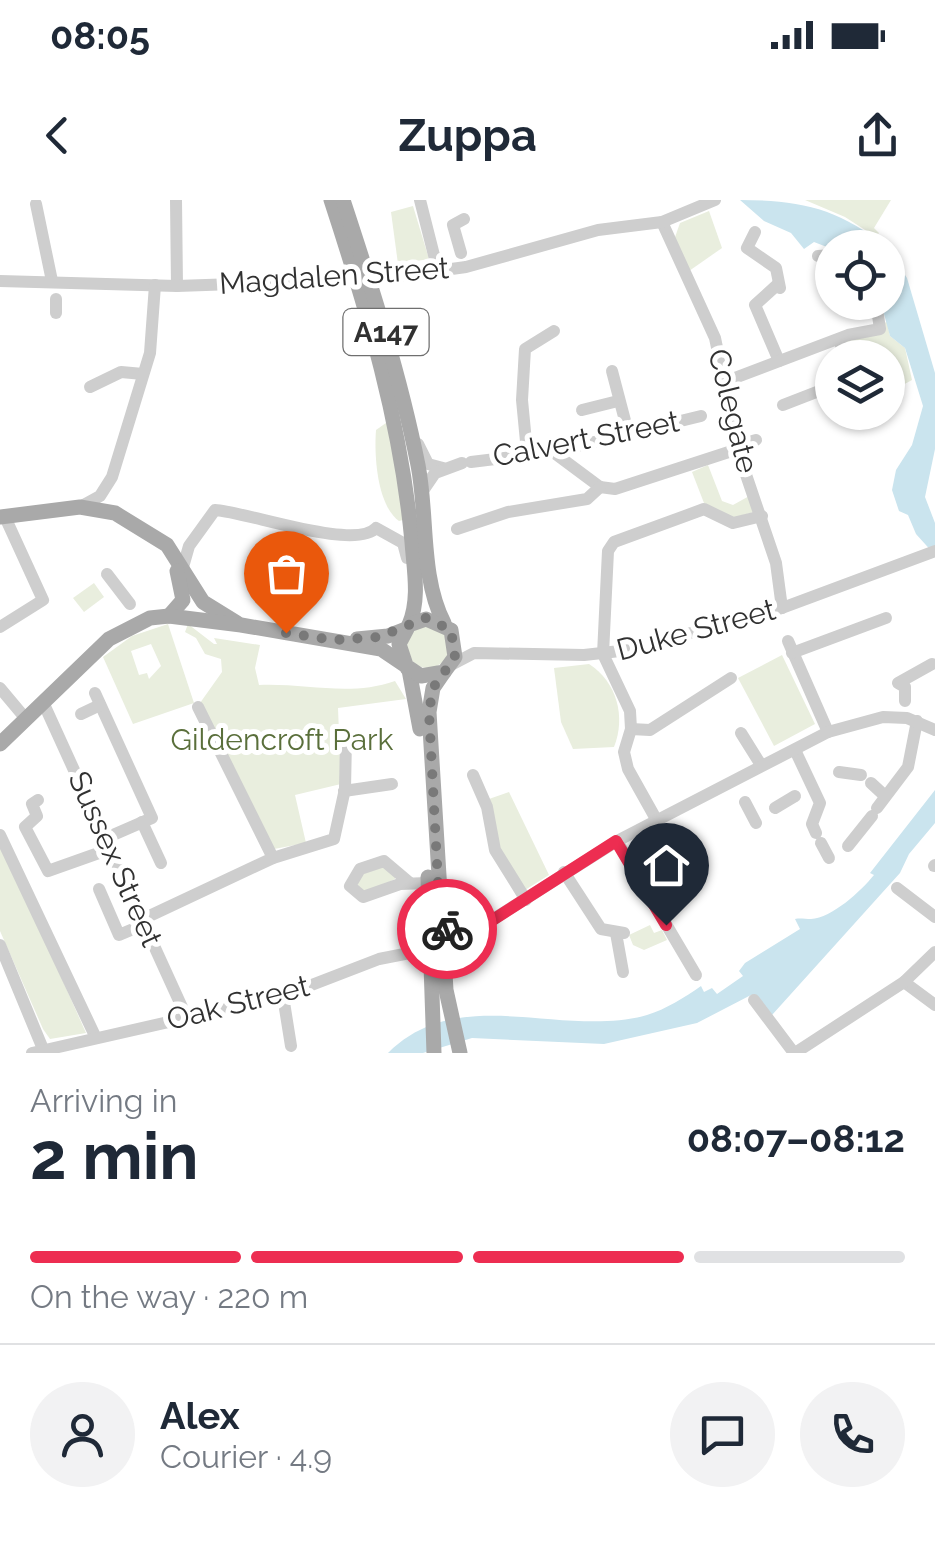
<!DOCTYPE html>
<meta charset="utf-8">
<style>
body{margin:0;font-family:Raleway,sans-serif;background:#f2f2f3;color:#1f2937;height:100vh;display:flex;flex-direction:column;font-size:38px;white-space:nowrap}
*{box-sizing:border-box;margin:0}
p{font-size:32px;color:#747a83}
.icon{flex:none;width:55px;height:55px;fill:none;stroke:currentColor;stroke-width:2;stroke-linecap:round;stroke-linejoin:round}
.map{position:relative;height:853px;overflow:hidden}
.drawer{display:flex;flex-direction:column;background:#fff;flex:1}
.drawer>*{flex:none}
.controls{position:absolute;left:815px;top:30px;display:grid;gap:20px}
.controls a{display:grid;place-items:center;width:90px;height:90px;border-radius:50%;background:#fff;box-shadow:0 2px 8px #0004;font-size:50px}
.pin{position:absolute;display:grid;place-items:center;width:85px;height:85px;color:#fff;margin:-102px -42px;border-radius:50% 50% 50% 0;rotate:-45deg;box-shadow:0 0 10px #0007}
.pin .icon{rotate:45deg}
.courier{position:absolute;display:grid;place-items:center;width:100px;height:100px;margin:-50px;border:8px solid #ed2d51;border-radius:50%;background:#fff;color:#222;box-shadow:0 2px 12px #0007}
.overview em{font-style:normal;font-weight:700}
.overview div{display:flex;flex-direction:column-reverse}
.overview{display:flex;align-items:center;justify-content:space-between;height:170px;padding:0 30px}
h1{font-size:65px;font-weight:700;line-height:75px}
.bar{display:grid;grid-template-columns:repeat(4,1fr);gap:15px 10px;align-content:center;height:120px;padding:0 30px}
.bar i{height:12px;border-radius:8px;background:#e0e1e3}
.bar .selected{background:#ed2d51}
.bar p{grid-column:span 4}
.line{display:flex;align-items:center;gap:25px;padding:0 30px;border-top:2px solid #e0e1e3}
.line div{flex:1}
.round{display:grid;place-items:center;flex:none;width:105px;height:105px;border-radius:52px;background:#f2f2f3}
.status{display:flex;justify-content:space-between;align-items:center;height:70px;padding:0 50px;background:#fff;direction:ltr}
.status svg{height:28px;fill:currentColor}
header{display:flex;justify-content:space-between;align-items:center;height:130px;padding:0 30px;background:#fff;font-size:45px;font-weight:700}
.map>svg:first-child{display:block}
</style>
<div class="status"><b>08:05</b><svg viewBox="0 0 49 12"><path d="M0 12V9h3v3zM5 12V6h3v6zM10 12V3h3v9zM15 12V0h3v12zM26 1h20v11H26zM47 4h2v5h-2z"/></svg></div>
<header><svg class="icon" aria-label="back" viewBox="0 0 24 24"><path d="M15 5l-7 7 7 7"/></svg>Zuppa<svg class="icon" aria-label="share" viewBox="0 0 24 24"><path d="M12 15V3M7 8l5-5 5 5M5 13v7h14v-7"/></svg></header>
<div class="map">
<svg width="935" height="853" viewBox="0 0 935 853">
<rect width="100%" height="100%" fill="#fff"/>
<!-- green -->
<g fill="#e9eede" fill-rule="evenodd">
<polygon points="805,0 891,0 874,28 879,33 876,37 845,17"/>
<polygon points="413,6 429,59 398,64 391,12"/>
<polygon points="709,11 722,48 689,71 674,40 680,23"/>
<polygon points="887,122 890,136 905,148 912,180 888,193 888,158 845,157 842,146 848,135"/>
<path d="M 386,223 L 391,226 L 403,320 L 399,321 C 377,305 374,256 376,230 Z"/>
<polygon points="708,265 722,301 733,305 751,295 757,311 733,318 704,303 692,272"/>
<polygon points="94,383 104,397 84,412 73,398"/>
<path d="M 168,424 L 194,503 L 133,524 L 103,457 L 132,436 ZM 151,444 L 161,466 L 149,479 L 147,473 L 139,475 L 131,451 Z"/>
<path d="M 188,424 L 214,444 L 217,444 L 214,438 L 260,445 L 255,468 L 259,485 C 306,483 350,497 395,481 L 406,499 L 338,508 L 341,584 L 295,595 L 306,643 L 274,649 L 200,503 L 222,472 L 221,459 L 205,454 L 196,438 L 185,432 Z"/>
<circle cx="428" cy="447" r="21"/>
<polygon points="782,455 815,524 774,546 738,478"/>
<path d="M 589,464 C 617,482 626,517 614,547 L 573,549 L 561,522 L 554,468 Z"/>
<polygon points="509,592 549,675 525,690 500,648 489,599"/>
<polygon points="0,639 86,833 50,839 43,829 0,731"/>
<polygon points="380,664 395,672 395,679 363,694 354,678"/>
<polygon points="650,725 654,733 662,730 667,740 644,750 633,745 629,735"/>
</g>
<!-- water -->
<g fill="#cae4ee">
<path d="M 740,0 C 799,0 839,8 886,47 L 832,49 L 814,42 L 804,49 L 791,33 L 764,21 Z"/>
<polygon points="888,49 907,78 935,173 935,249 925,297 935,323 935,355 916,334 908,315 899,311 892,290 896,270 912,245 923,206 905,148 890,136 881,103 888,102"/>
<path d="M 935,590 L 935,623 L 909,654 L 900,673 L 772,815 L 751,795 L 697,823 L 604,844 L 472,838 L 423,853 L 388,853 C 459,782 563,839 647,815 C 666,809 684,798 701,786 L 704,792 L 712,788 L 717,794 L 743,776 L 739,771 L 745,763 L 800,729 L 795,719 C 800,718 805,719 811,719 C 832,718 861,691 874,675 L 870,673 Z"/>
</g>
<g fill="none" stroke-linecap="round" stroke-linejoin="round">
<!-- minor -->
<g stroke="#cecece" stroke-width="12">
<polyline points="176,0 177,86"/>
<polyline points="420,0 438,71"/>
<polyline points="36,4 52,81"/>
<polyline points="662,22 715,138 740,257 776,363 782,408"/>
<polyline points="755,32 747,48 776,68 780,88"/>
<polyline points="461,53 453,25 464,19"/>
<polyline points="818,56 832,55"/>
<polyline points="0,81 177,86 378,79 466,67 598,30 662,22 715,0"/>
<polyline points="777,85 755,105 779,161"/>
<polyline points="56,113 56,99"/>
<polyline points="839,139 845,158"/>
<polyline points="612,171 628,232"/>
<polyline points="724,182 848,135 880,129 876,102"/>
<polyline points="90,187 121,172 143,174"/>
<polyline points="783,205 832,186"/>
<polyline points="582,210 618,201"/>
<polyline points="418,244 428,264 443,268"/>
<polyline points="739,245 756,240"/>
<polyline points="527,252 522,200 525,149 554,131"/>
<polyline points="553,252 600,287"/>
<polyline points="471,262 553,252 701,216"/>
<polyline points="600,287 615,289 738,249"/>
<polyline points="422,292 435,273 462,263"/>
<polyline points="80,307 100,296 112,277 150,153 155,85"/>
<polyline points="457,329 508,312 587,299 600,287"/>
<path d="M 183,367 L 189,346 L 215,310 C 247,312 355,351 376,328 L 403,343 L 407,358"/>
<polyline points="107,374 130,404"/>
<polyline points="0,427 43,400 5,317"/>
<polyline points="788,441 828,532"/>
<polyline points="792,453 886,418"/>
<polyline points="451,465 474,453 584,455 629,450 782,408 935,351"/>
<polyline points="0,488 26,519"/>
<polyline points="95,493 152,618 106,638"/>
<polyline points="905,501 905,487 898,483 932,464"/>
<polyline points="43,502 186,816"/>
<polyline points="198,507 273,658"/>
<polyline points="81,514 100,505"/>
<polyline points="631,529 650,530 731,478"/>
<polyline points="741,533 761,565"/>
<polyline points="795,550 820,603 812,624 816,633"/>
<polyline points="839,572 861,575"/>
<polyline points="473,575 487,607 495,650 526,700"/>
<polyline points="871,583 885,596"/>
<polyline points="344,591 392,584"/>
<polyline points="38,600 32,604 37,616 25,627 48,671 110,649"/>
<polyline points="745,602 756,623"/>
<polyline points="775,608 795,596"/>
<polyline points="877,608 908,567 917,521"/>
<polyline points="656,619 628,569 624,552 631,529 630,511 603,454 608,351 614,342 704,309 733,323 762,316"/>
<polyline points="142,622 161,663"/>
<polyline points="0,635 96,838"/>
<polyline points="617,641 696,775"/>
<polyline points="821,643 829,658"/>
<polyline points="848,646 872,616"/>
<polyline points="934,666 935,665"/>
<polyline points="564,672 601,729 624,733"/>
<polyline points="410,683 384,661 360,669 350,686 363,697 400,684 428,683"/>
<polyline points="897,688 935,717"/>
<polyline points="99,689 119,735 145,724"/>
<polyline points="143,719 273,658 334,639 345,589 346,539"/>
<polyline points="616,733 623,772"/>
<polyline points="0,745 43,849"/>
<polyline points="443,756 454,744 617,641 828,532 883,517 907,518 935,530"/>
<polyline points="904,782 935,805"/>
<polyline points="283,796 291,846"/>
<polyline points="754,800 794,853"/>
<polyline points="32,853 283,796 379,759 430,749"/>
<polyline points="795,853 904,782 935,752"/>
</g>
<!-- major -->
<g stroke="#a9a9a9" stroke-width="15">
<path d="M 331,0 C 368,113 401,223 412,342 C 414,370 420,399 409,425"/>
<path d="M 343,0 C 372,88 400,175 418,265 C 428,316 420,376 444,423"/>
<polyline points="0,317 80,307 115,313 167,345 203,402 237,423"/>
<polyline points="169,416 183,400 177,371"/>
<polyline points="357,439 388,436 406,429"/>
<polyline points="409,470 420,529"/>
<polyline points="444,472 433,488 429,512 446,790 460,853"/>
<polyline points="0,544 109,439 150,418 169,416 241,425 381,449 421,476 444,472 455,457 451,430 426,419 409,425 399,444 407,468"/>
<polyline points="428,677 434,853"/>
</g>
</g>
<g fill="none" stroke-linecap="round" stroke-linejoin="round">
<!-- done -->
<polyline stroke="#797979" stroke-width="10" stroke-dasharray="0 18" points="286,433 334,440 379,437 426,418 451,430 455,457 433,488 429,512 440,720 447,729"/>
<!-- route -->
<polyline stroke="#ed2d51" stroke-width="12" points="447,729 460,735 474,732 616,641 666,725"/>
</g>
<g text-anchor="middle" stroke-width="10" stroke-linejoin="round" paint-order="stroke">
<!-- shield labels -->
<rect fill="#fff" stroke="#6f6f6f" stroke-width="2.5" x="343.5" y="109" width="85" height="46" rx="8"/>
<g font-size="28" font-weight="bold" fill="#313131">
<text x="386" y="142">A147</text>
</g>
<!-- street labels -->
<g font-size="30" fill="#313131" stroke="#fff">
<text transform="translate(334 76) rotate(-4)" y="10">Magdalen Street</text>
<text transform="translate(733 211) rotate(76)" y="10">Colegate</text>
<text transform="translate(586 239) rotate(-11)" y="10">Calvert Street</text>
<text transform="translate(696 430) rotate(-15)" y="10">Duke Street</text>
<text transform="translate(115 659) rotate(66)" y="10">Sussex Street</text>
<text transform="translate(238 803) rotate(-14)" y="10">Oak Street</text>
</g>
<!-- park labels -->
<g font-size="30" fill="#5a6f3b" stroke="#fff">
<text x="282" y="550">Gildencroft Park</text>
</g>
</g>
</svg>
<div class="controls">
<a><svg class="icon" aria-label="locate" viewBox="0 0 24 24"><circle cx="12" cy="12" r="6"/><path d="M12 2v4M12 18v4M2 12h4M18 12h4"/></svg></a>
<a><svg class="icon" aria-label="layers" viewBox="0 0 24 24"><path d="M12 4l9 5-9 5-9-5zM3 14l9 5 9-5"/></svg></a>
</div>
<div class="pin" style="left:286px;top:433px;background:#ea580c"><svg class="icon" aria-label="bag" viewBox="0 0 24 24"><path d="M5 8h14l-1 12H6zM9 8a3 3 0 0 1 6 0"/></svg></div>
<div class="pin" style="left:666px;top:725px;background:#1f2937"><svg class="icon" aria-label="home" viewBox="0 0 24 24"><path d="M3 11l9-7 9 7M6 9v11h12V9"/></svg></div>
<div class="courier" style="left:447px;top:729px"><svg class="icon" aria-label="bike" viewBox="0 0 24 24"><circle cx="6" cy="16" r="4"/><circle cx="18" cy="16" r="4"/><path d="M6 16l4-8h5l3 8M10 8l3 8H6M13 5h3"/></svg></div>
</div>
<section class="drawer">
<div class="overview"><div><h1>2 min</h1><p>Arriving in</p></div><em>08:07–08:12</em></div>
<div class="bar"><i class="selected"></i><i class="selected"></i><i class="selected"></i><i></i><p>On the way · 220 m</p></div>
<div class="line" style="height:180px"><a class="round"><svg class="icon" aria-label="person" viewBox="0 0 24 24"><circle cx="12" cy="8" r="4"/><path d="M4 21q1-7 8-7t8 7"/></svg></a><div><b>Alex</b><p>Courier · 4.9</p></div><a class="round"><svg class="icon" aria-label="chat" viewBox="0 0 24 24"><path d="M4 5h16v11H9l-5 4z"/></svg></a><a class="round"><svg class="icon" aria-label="phone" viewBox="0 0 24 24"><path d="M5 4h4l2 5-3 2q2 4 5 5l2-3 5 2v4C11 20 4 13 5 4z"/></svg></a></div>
</section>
